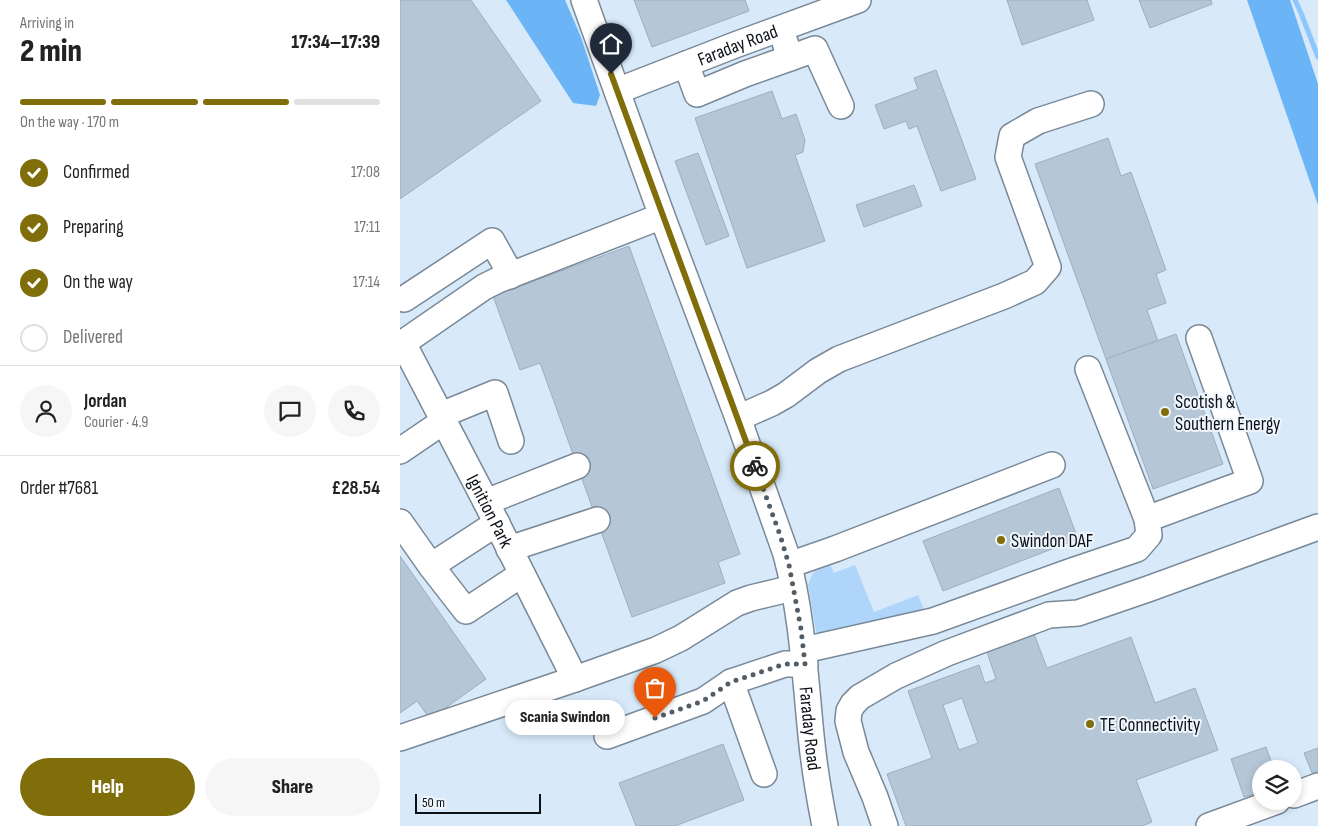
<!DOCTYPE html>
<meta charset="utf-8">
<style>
body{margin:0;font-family:"Sofia Sans Condensed",sans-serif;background:#f6f6f6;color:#222;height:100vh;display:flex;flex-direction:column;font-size:19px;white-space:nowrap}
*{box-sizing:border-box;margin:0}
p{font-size:16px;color:#767676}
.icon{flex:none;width:28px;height:28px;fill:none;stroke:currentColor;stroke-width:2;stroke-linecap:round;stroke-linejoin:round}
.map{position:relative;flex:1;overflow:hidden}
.panel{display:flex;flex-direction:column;background:#fff;width:400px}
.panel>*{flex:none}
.fabs{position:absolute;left:852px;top:760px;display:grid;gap:10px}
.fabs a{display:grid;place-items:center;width:50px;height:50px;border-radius:50%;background:#fff;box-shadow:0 2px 8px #0003;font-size:25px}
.scale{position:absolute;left:15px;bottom:12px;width:126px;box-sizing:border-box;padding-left:5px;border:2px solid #0c1117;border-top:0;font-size:14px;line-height:18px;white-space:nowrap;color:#0c1117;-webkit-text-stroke:4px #eef5fc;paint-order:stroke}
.pin{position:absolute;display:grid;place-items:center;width:42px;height:42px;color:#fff;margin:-51px -21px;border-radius:50% 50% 50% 0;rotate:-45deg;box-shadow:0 0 5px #0007}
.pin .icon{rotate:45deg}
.courier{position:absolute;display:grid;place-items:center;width:50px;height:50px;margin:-25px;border:4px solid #806e0a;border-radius:50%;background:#fff;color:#222;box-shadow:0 1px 6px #0007}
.bubble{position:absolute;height:35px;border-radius:18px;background:#fff;box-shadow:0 2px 8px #0003;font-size:16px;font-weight:800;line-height:35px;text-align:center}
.overview em{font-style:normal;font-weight:800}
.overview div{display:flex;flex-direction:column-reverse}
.overview{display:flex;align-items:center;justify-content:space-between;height:85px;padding:0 20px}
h1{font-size:32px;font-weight:800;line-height:38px}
.bar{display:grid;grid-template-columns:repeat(4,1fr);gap:8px 5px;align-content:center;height:60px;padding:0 20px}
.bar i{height:6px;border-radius:4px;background:#e0e0e0}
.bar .on{background:#806e0a}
.bar p{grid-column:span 4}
.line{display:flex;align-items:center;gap:12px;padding:0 20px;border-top:1px solid #e0e0e0}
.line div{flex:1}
.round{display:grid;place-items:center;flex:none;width:52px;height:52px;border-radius:26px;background:#f6f6f6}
ol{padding:0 20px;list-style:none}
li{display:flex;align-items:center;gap:15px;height:55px}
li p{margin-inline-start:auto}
li .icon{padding:5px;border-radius:50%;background:#806e0a;color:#fff;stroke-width:4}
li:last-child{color:#767676}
li i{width:28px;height:28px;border:2px solid #e0e0e0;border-radius:50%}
.cta{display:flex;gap:10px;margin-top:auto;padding:10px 20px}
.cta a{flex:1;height:58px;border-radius:30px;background:#806e0a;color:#fff;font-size:20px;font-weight:800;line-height:58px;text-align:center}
.cta a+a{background:#f6f6f6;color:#222}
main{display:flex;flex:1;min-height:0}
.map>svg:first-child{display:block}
</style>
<main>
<section class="panel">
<div class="overview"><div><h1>2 min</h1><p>Arriving in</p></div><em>17:34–17:39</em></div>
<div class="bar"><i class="on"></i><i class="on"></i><i class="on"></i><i></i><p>On the way · 170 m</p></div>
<ol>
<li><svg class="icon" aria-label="check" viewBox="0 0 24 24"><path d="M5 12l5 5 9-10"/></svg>Confirmed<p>17:08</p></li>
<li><svg class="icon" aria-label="check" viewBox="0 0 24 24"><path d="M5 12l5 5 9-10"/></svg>Preparing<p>17:11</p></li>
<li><svg class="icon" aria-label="check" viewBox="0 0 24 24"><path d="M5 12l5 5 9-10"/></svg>On the way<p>17:14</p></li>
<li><i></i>Delivered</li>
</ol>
<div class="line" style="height:90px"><a class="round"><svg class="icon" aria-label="person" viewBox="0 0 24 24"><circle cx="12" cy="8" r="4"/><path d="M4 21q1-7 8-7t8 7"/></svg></a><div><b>Jordan</b><p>Courier · 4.9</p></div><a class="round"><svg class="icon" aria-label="chat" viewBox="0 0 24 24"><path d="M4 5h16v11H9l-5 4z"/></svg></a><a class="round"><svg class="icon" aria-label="phone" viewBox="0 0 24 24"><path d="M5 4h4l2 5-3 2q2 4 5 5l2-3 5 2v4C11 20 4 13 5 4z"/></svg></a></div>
<div class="line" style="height:65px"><div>Order #7681</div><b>£28.54</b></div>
<div class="cta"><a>Help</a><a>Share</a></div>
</section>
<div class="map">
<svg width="918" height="826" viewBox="0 0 918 826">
<rect width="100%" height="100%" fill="#d8eafa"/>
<!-- green -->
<polygon fill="#afd6fa" points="430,564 434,573 455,565 474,612 518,595 526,614 419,634 416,631 408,585 412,575 416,570"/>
<!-- forest -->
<g fill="#6bb5f7">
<polygon points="106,0 165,0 181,37 200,95 196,106 173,103"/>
<polygon points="847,0 890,0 918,84 918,205"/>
</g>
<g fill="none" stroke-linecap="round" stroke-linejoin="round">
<!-- stream -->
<polyline stroke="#8dc7fd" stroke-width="5" points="895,0 901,13 918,57"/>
</g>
<!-- building -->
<g fill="#b5c6d6" stroke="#9eaebe" fill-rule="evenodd">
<polygon points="0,0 71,0 141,101 0,199"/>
<polygon points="234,0 345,0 349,11 252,47"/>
<polygon points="607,0 687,0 694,20 622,45"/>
<polygon points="739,0 811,0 812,4 750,28"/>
<polygon points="536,70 576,179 541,191 517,126 509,129 506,121 484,129 475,105 518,89 514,78"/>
<polygon points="372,91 382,119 396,114 405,140 403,152 395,155 425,241 347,268 295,118"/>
<polygon points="708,138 721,176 731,172 766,270 756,274 766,303 747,310 758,341 706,359 635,164"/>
<polygon points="298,153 329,236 306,245 275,161"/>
<polygon points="514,185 522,206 464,227 456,205"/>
<polygon points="229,246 340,554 318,562 325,583 232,617 140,363 120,370 93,296"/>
<polygon points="776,334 823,464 753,489 706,359"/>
<polygon points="659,488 678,539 543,591 523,541"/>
<polygon points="0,556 86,679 30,719 17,701 0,713"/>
<path d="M 633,631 L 647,668 L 731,637 L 755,703 L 795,688 L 818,750 L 736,780 L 752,822 L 742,826 L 506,826 L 487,774 L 532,758 L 508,691 L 579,665 L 585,683 L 596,679 L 586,649 ZM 562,698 L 578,743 L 559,750 L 543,705 Z"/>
<polygon points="323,744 344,800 275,826 236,826 219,783"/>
<polygon points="866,747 874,769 861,769 861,792 844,797 831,759"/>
<polygon points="918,748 918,771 912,773 904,753"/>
</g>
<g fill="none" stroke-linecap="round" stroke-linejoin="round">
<!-- minor casing -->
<g stroke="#798998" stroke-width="28">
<g id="minor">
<path id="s1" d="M 184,0 L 262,216 L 338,418 L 386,554 C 402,613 405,675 411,735 C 414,766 419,796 425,826"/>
<polyline points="385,42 390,58 415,49 441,106"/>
<polyline points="286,64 297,94 345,74 390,58"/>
<path id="s2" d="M 217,91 L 335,45 L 458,0"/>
<polyline points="4,299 92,241 106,266 110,276"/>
<path id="s3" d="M 3,343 L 86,502 L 175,679"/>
<polyline points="0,345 84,287 98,280 262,216"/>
<polyline points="41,415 95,393 111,441"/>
<polyline points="338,418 372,403 386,395 418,371 439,359 604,296 635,282 648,267 608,157 612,136 638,121 691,104"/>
<polyline points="0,451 44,421"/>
<polyline points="86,502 177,466"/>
<polyline points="747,519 850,481 799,338"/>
<polyline points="0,522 31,566"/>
<polyline points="97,523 31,566 66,611 122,574"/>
<polyline points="109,549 197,520"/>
<polyline points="389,565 435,549 652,465"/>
<polyline points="404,650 533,621 672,571 737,549 749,535 747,519 688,369"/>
<polyline points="207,736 303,701 331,682"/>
<polyline points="0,738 175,679 256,650 281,638 337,603 351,598 393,588"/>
<polyline points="364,774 331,682 385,664 405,664"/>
<polyline points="894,795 918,786"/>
<polyline points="485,826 475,797 456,752 448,721 449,711 453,704 460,697 496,676 547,653 649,615 678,613 748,589 918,527"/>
<polyline points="809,826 877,801"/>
</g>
</g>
<!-- minor -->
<use href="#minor" stroke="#fff" stroke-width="25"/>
</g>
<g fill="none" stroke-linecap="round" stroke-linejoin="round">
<!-- done -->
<polyline stroke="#535d66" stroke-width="5" stroke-dasharray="0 9" points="255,718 303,701 331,682 385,664 405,664 401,629 389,565 380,535 355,466"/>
<!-- route -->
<polyline stroke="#806e0a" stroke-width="6" points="211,74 355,466"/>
</g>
<!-- markers -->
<g fill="#806e0a" stroke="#eef5fc" stroke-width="2">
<circle cx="765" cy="412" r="5"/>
<circle cx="601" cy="540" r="5"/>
<circle cx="690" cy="724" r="5"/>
</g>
<g text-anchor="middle" stroke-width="4" stroke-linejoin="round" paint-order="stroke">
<!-- street labels -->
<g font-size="19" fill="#0c1117" stroke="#eef5fc">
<text dy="7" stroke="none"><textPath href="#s2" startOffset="129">Faraday Road</textPath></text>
<text dy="7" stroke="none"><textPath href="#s3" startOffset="189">Ignition Park</textPath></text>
<text dy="7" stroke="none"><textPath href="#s1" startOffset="766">Faraday Road</textPath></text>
</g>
<!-- poi labels -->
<g font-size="19" fill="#0c1117" stroke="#eef5fc" text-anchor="start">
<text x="775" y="408">Scotish &amp;<tspan x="775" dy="22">Southern Energy</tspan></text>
<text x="611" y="547">Swindon DAF</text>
<text x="700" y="731">TE Connectivity</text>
</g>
</g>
</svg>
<div class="fabs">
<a><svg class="icon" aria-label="layers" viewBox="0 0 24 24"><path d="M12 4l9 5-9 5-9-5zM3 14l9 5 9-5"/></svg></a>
</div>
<div class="scale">50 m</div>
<div class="pin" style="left:255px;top:718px;background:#ea580c"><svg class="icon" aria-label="bag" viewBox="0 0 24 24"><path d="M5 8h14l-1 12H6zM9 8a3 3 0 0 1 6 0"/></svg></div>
<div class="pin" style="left:211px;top:74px;background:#1f2937"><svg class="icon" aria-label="home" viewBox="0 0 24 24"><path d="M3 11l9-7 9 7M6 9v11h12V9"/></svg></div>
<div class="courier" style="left:355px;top:466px"><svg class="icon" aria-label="bike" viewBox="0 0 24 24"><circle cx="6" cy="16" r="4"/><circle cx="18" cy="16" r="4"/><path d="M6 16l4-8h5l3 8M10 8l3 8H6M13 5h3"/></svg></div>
<div class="bubble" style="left:105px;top:700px;width:120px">Scania Swindon</div>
</div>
</main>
